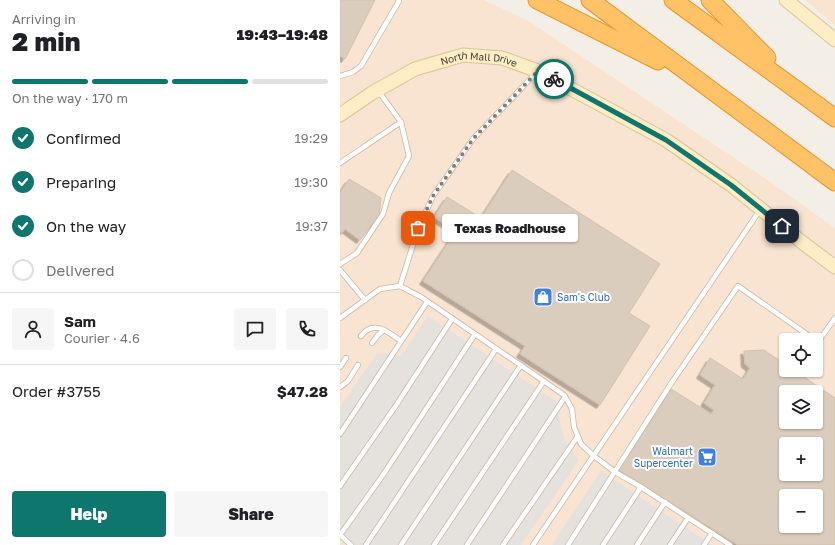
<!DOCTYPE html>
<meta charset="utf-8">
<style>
body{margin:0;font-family:"Golos Text",sans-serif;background:#f6f6f6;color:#202124;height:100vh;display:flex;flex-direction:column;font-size:15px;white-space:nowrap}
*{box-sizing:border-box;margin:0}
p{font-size:13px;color:#757577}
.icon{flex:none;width:22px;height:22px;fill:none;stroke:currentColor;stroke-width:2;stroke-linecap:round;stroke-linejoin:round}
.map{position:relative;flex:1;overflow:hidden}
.side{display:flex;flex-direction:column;background:#fff;width:340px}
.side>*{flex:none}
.controls{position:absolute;left:439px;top:333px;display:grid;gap:8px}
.controls a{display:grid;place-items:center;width:44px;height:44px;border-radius:4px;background:#fff;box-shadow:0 1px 3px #0004;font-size:20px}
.pin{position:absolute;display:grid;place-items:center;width:34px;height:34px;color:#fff;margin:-17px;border-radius:8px;box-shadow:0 2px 6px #0006}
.courier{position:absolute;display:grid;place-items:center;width:40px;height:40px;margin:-20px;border:3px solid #0f766e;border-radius:50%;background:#fff;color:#222;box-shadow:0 1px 5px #0007}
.bubble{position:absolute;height:28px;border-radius:4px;background:#fff;box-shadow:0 1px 3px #0004;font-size:13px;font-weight:800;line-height:28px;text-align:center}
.summary em{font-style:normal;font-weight:800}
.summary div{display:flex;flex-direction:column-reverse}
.summary{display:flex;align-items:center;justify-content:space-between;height:68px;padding:0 12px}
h1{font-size:26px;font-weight:800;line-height:30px}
.bar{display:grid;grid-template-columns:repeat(4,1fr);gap:6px 4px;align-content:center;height:48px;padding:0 12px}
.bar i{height:5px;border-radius:3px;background:#e0e0e0}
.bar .current{background:#0f766e}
.bar p{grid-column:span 4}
.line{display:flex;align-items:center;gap:10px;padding:0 12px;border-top:1px solid #e0e0e0}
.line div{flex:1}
.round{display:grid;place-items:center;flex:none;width:42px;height:42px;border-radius:4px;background:#f6f6f6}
ol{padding:0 12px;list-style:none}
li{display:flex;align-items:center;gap:12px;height:44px}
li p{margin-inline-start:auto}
li .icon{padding:4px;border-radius:50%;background:#0f766e;color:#fff;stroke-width:4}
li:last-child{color:#757577}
li i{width:22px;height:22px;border:2px solid #e0e0e0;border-radius:50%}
.cta{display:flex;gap:8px;margin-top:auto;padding:8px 12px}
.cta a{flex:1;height:46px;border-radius:4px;background:#0f766e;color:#fff;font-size:16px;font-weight:800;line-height:46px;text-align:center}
.cta a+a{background:#f6f6f6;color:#202124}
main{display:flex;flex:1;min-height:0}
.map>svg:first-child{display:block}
</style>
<main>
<section class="side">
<div class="summary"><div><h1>2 min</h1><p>Arriving in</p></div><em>19:43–19:48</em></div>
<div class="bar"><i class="current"></i><i class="current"></i><i class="current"></i><i></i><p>On the way · 170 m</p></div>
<ol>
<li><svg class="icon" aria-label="check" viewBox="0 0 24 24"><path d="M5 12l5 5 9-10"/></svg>Confirmed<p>19:29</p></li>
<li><svg class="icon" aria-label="check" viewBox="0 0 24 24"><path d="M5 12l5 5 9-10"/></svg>Preparing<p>19:30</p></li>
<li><svg class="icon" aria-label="check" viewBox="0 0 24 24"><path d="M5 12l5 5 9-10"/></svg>On the way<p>19:37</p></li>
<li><i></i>Delivered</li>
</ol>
<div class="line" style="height:72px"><a class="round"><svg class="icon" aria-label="person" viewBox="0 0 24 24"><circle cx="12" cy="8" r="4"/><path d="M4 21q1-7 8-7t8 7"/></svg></a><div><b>Sam</b><p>Courier · 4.6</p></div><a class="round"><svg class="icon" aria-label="chat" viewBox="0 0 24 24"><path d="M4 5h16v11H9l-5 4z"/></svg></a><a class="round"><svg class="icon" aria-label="phone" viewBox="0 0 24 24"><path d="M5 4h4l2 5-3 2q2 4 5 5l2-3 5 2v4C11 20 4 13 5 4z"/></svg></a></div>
<div class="line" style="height:52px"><div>Order #3755</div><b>$47.28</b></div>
<div class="cta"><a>Help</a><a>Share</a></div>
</section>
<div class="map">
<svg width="495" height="545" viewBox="0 0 495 545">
<defs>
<filter id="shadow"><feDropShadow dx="-3.5" dy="3.5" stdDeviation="0" flood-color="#0004"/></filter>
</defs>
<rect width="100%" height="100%" fill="#f4efe6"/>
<!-- commercial -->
<g fill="#f8e4d0" fill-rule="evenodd">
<path d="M 0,0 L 144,0 L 190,22 L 429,181 L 495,228 L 495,545 L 0,545 ZM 446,340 L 476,340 L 476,370 L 446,370 ZM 446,392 L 476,392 L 476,422 L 446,422 ZM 446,444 L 476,444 L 476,474 L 446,474 ZM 446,496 L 476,496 L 476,526 L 446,526 Z"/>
<polygon points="465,0 495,0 495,25"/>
</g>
<!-- parking -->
<g fill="#e5e2de">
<polygon points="88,316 216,401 224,439 239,460 181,545 9,545 0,537 0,407 37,353 61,356"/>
<polygon points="261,471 372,545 212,545"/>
</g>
<!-- building -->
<g fill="#dacdbe" stroke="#d2c1ad" fill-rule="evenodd" filter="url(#shadow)">
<polygon points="0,0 35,0 5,59 0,56"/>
<polygon points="172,170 320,264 289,313 310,326 260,405 180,354 185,346 83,281 116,231 94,217 107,197 141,218"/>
<polygon points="9,179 41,198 39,216 20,240 5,229 2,233 0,232 0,193"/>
<path d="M 424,350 L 446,365 L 446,370 L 454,370 L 495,398 L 495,545 L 398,545 L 279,470 L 331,389 L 371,414 L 374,410 L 364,403 L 375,385 L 360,375 L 370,358 L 403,379 L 410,368 L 405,364 L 404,351 ZM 446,392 L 476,392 L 476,422 L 446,422 ZM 446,444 L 476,444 L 476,474 L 446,474 ZM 446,496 L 476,496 L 476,526 L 446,526 Z"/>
</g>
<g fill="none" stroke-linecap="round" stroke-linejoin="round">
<!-- lane casing -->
<g stroke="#c3b9ab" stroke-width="6">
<g id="lane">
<polyline points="0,76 13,72 21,66 59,1 58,0"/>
<polyline points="0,163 61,122 39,92"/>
<polyline points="0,264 17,253 43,214 49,193 69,156 61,122"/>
<polyline points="0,270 25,300"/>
<polyline points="60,286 78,229 93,196 133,139 197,72"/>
<polyline points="0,318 40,289 60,286 81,297 224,395 232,409 234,427 241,444 254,456 275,472 301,487 390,545"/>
<path d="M 21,336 C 34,319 48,332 61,341"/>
<polyline points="476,341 478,342 495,318"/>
<polyline points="32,343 38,335 44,330"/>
<polyline points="0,367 6,358"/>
<polyline points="0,387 8,381 18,365"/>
<polyline points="0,434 87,302"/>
<polyline points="0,486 57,404 112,319"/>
<polyline points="0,535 43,475 135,334"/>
<polyline points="0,535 11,545"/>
<polyline points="26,545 156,349"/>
<polyline points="61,545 181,365"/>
<polyline points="94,545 204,381"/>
<polyline points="127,545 225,397"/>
<polyline points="163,545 238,436"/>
<polyline points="193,545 420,210"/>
<polyline points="228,545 332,382 398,286 475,340"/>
<polyline points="263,545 301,487"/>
<polyline points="297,545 325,502"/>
<polyline points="330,545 348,518"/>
<polyline points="364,545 372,533"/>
</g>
</g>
<!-- secondary casing -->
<g stroke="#dbc494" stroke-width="15">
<g id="secondary">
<polyline points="446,0 495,40"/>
<path id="s1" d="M 0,115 L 32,93 L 75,69 L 123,55 L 162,58 L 198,71 L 326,140 L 391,185 L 463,243 L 495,267"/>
</g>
</g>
<!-- highway casing -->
<g stroke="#e8962c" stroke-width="19">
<g id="highway">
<polyline points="197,0 318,61"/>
<polyline points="250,0 495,182"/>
<polyline points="333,0 495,118"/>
<polyline points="370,0 427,58"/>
</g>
</g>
<!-- lane -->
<use href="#lane" stroke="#fff" stroke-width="4.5"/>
<!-- secondary -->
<use href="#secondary" stroke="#ffedc5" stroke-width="13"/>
<!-- highway -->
<use href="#highway" stroke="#ffc266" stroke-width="17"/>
</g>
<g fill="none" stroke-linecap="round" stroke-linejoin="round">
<!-- done -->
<polyline stroke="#847d73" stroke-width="4" stroke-dasharray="0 7.2" points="78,228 93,196 133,139 198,71 214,79"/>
<!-- route -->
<polyline stroke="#0f766e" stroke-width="5" points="214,79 326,140 391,185 442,226"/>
</g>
<!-- icons -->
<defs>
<g id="shop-square" transform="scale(1)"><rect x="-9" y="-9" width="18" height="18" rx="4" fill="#3f7fe0" stroke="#fff"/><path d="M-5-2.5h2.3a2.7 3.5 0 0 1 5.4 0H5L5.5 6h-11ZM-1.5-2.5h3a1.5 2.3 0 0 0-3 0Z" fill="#fff"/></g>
<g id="supermarket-square" transform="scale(1)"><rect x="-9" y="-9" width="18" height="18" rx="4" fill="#3f7fe0" stroke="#fff"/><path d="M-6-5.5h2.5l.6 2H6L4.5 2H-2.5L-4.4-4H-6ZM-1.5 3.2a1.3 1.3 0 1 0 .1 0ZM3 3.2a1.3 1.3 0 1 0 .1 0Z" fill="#fff"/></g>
</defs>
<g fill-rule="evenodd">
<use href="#shop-square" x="203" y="297"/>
<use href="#supermarket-square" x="367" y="457"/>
</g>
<g text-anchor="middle" stroke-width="4" stroke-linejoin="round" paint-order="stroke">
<!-- street labels -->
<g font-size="10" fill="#483f35" stroke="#fff">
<text dy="4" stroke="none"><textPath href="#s1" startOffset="154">North Mall Drive</textPath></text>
</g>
<!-- shop labels -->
<g font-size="10" fill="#366cbe" stroke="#fff" text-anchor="start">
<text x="217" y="301">Sam's Club</text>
<text x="353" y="455" text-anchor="end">Walmart<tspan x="353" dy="12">Supercenter</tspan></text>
</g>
</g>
</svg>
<div class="controls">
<a><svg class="icon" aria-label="locate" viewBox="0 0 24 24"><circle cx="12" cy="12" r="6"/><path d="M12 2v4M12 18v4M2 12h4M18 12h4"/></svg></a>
<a><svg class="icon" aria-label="layers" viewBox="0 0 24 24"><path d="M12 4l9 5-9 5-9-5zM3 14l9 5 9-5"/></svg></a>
<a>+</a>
<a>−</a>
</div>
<div class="pin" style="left:78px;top:228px;background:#ea580c"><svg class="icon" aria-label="bag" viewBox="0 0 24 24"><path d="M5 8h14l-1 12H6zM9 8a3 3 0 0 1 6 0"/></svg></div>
<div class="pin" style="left:442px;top:226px;background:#1f2937"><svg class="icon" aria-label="home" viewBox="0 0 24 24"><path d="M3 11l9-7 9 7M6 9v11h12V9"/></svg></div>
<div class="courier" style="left:214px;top:79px"><svg class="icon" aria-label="bike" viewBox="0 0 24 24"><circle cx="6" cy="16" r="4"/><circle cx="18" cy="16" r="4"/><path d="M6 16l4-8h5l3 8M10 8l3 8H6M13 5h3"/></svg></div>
<div class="bubble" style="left:102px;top:214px;width:136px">Texas Roadhouse</div>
</div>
</main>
